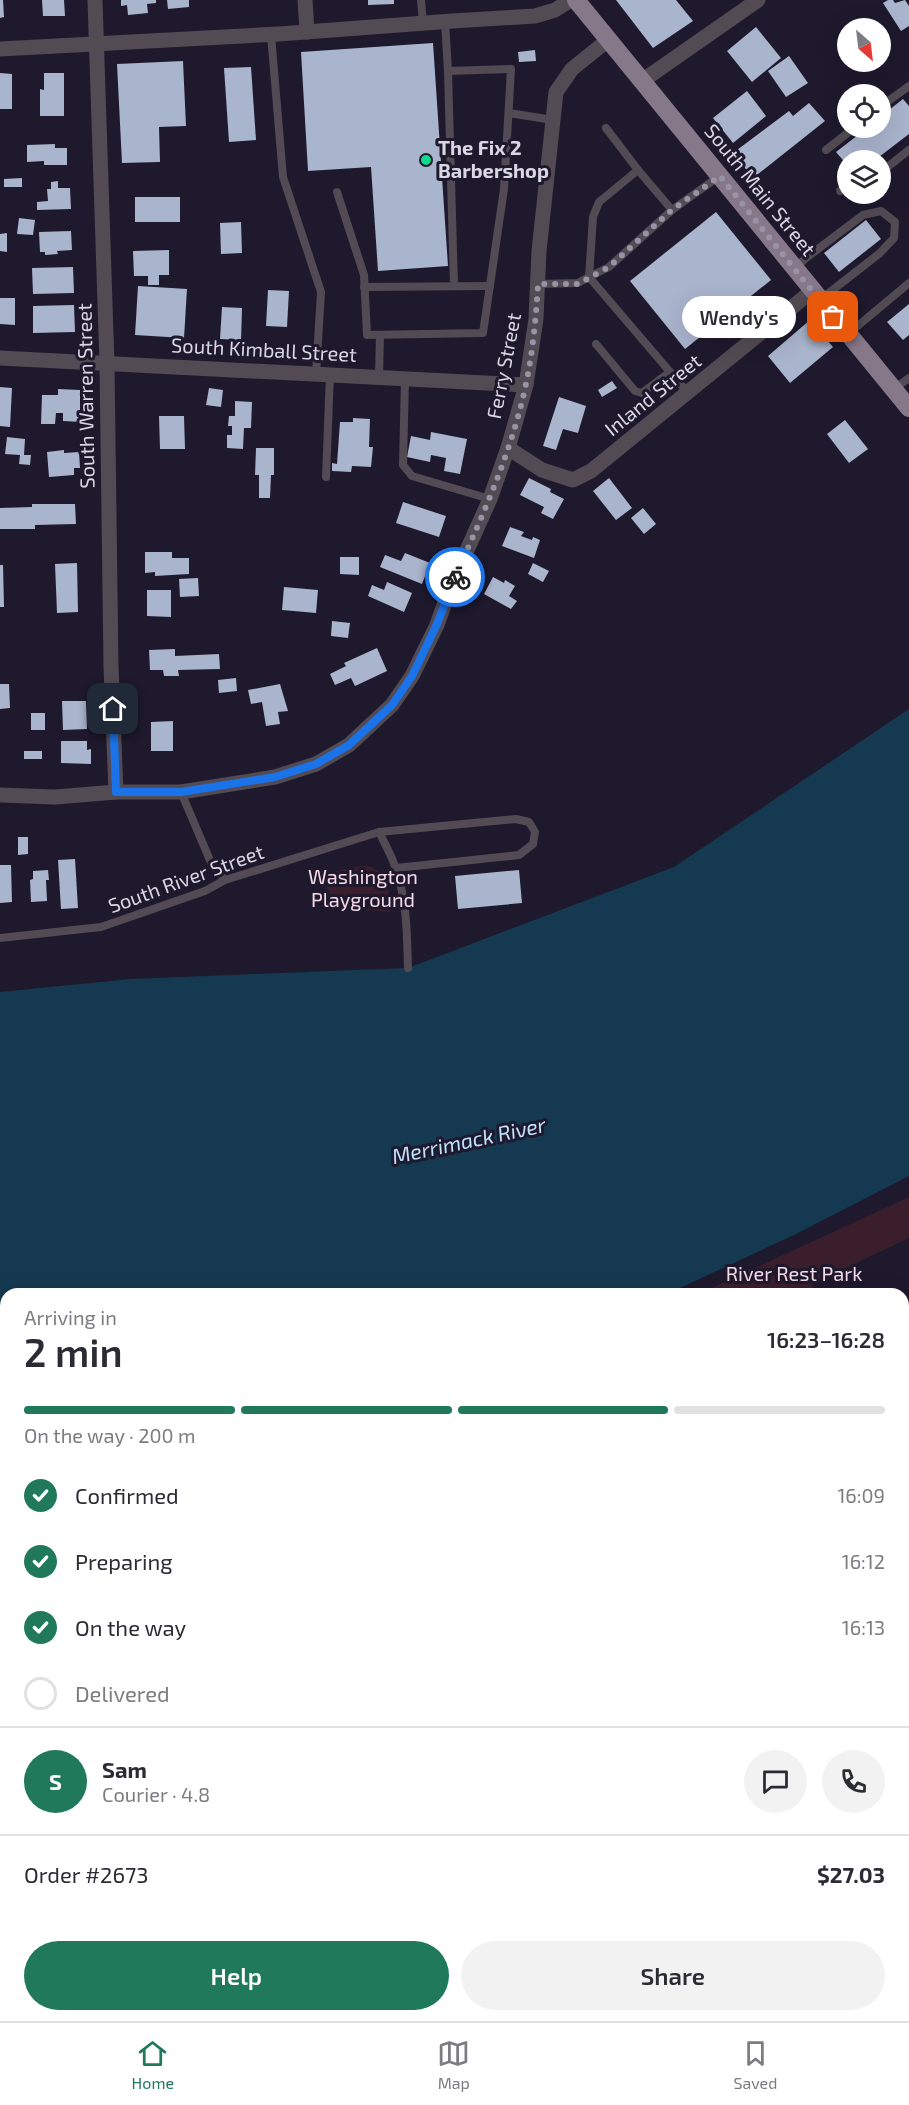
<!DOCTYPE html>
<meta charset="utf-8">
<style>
body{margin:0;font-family:"Exo 2",sans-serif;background:#f2f2f3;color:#2b2b33;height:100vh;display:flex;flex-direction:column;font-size:22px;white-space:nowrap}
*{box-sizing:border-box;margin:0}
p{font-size:20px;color:#7c7c81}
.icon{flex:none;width:33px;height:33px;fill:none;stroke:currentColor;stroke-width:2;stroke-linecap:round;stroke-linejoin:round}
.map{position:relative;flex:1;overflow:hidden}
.sheet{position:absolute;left:0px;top:1288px;width:909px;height:734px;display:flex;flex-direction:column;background:#fff;border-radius:18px 18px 0 0;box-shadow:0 6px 24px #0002}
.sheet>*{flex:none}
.needle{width:39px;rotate:152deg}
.tools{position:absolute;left:837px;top:18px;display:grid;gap:12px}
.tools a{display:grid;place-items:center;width:54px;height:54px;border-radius:50%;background:#fff;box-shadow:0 6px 24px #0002;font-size:30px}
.pin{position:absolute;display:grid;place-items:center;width:51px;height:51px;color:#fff;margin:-26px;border-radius:12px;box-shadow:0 3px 9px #0006}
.courier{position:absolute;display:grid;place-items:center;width:60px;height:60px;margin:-30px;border:4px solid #1a73e8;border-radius:50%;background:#fff;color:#222;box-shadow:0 2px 8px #0007}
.bubble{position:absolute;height:42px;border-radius:21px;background:#fff;box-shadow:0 6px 24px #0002;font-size:20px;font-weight:600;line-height:42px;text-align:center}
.headline em{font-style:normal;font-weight:600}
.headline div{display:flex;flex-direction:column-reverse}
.headline{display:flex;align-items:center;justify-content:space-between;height:102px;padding:0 24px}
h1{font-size:39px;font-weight:600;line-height:45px}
.bar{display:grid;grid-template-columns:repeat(4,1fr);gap:9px 6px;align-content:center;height:72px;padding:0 24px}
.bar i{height:8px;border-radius:4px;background:#e1e1e2}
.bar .current{background:#1f795a}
.bar p{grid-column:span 4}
.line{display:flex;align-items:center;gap:15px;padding:0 24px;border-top:2px solid #e1e1e2}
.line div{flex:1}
.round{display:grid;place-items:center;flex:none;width:63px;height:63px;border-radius:32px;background:#f2f2f3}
ol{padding:0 24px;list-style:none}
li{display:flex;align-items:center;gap:18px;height:66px}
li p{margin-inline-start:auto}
li .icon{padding:6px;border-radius:50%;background:#1f795a;color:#fff;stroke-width:4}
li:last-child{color:#7c7c81}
li i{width:33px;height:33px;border:3px solid #e1e1e2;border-radius:50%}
.button{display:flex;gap:12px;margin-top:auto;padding:12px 24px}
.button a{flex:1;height:69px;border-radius:36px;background:#1f795a;color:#fff;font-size:24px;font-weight:600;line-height:69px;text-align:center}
.button a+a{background:#f2f2f3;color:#2b2b33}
.tab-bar{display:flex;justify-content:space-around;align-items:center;height:84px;border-top:2px solid #e1e1e2;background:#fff;font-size:16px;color:#7c7c81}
.tab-bar a{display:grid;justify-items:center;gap:3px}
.tab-bar .current{color:#1f795a}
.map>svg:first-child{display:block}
</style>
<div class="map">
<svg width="909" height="2021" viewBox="0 0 909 2021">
<rect width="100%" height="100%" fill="#1e192d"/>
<!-- green -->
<g fill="#3a1e2c">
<path d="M 355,867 C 359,867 366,865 370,867 C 389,872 390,896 390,912 L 337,908 L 326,888 L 333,872 Z"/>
<polygon points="909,1197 909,1238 812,1284 815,1294 706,1294 705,1291"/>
</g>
<!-- water -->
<polygon fill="#153950" points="909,709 909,1176 794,1235 667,1294 6,1294 6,1445 0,1445 0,992 131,979 408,968 674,867"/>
<!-- building -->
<g fill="#a9b4cd">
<polygon points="0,0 3,0 4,17 0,18"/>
<polygon points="42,0 64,0 65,16 43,16"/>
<polygon points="121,0 156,0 156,3 147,4 148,13 128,15 127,5 121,6"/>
<polygon points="167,0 189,0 189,7 168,9"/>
<polygon points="368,0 394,0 394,4 368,5"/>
<polygon points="616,0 676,0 693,21 653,48"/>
<polygon points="888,0 893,0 895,3 905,0 909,6 909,26 901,31 883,3"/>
<polygon points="756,27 781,58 752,82 727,51"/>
<polygon points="433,43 448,266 378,271 371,167 308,171 301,52"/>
<polygon points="535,50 536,61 519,62 518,52"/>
<polygon points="789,56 808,83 786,97 768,71"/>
<polygon points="183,61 186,126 159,127 160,162 122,163 117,64"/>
<polygon points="251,67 256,140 229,142 224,68"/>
<polygon points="0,73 12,74 12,109 0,109"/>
<polygon points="44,73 64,73 64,116 40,116 40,89 44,90"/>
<polygon points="747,91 766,116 733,143 713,118"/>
<polygon points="903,99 909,106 909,134 875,160 848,160 848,166 836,152 867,128 880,128 880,117"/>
<polygon points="809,103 825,121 753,178 733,153 789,111 793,116"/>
<polygon points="55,144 55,148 67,148 67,165 44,165 44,161 27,162 27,145"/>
<polygon points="22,178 22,187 4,187 4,179"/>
<polygon points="58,181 58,188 70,188 71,209 37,210 37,202 48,201 47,189 51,189 51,182"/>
<rect x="135" y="197" width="45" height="25"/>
<polygon points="716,212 771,280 685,349 630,281"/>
<polygon points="19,218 35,220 33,235 17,234"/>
<polygon points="866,220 881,239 839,272 824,253"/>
<polygon points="241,222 242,253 221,254 220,223"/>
<polygon points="71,231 72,250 57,251 58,254 45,255 45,252 40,252 39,232"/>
<polygon points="7,233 7,252 0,251 0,234"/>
<polygon points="169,250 169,275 159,275 159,285 148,285 148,276 134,276 133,251"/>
<polygon points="73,267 74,293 33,294 32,268"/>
<polygon points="138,286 187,289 184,338 135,335"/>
<polygon points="268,290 289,291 287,327 266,326"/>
<polygon points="0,298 15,298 15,325 0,324"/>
<polygon points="909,304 909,335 903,340 887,322"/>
<polygon points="74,305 75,332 33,333 33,306"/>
<polygon points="222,307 242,308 241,340 220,339"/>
<polygon points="810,320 833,347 790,383 768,356"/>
<polygon points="612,381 617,388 602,397 598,390"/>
<polygon points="0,387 12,388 10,427 0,426"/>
<polygon points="209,388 223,390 221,407 206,405"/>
<polygon points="58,389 80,390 80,411 82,411 82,422 63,421 63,413 56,413 55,424 41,424 42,395 58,395"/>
<polygon points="559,397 586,406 578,433 563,429 556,450 543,446"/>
<polygon points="235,401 252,402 251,428 244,428 243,449 227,448 227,435 232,435 232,426 228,426 229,416 235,416"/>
<polygon points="159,416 184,416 185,449 160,449"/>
<polygon points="353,418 370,419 369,447 373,447 371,467 352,466 351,472 332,471 332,463 337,464 340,422 353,422"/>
<polygon points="845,420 868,449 849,463 827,434"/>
<polygon points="431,432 467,439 460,474 444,471 446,458 431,455 430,462 407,457 411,436 430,440"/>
<polygon points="7,437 25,439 24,455 31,455 30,465 19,464 20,455 5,454"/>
<polygon points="256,448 274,448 274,475 271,475 270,498 259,498 259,475 255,475"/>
<polygon points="64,450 64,453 79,452 80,468 74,468 74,475 49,477 47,452"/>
<polygon points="529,478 551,489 550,492 564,499 553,519 541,513 544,507 520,495"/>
<polygon points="609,478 632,508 616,520 593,491"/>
<polygon points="403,502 446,516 439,537 396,523"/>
<polygon points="32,504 75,504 76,524 35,525 35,529 0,529 0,508 32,507"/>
<polygon points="643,508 656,524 644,534 631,518"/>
<polygon points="510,527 524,532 521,536 532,540 533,537 540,540 534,558 502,546"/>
<polygon points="145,552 172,552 172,558 189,558 189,574 155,576 155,572 145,573"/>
<polygon points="405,553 430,563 422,584 380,567 385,555 401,561"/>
<polygon points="340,557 359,557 359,575 340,574"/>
<polygon points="77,563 78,612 57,613 55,564"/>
<polygon points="533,563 549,571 543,582 528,574"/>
<polygon points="0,565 3,565 4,607 0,607"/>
<polygon points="493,577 504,583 505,580 515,586 509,596 517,601 511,609 484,594"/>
<polygon points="198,578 199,596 180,597 179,579"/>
<polygon points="387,582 412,593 404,612 368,596 372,585 384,590"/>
<polygon points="284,587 318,590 316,613 282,610"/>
<polygon points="147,590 171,590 171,617 147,616"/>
<polygon points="332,621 350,623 348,638 331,636"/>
<polygon points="377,648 387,671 355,686 351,678 335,685 330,674 346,666 344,663"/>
<polygon points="175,649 175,656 219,654 220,669 178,670 179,676 164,676 163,670 150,670 149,650"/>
<polygon points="236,678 237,691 219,693 218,680"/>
<polygon points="0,684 9,684 10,708 0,709"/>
<polygon points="280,684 288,711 278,712 280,724 266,726 262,702 251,704 248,690"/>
<polygon points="62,701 86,701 87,729 63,730"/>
<rect x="31" y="713" width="14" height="17"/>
<polygon points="173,721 173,751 151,751 151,722"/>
<polygon points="61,741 87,741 87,750 91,749 91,764 61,763"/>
<rect x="24" y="751" width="18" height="8"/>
<polygon points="18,837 28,837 28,854 18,855"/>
<polygon points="75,859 78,908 61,909 58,860"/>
<polygon points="0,865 11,865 12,902 0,903"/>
<polygon points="48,870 49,880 46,880 47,901 31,902 30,880 33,879 33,871"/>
<polygon points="519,870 522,903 458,909 455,876"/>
<rect x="903" y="1898" width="6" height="38"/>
<polygon points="0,1944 2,1949 6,1948 6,1978 0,1980"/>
<polygon points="295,2016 334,2016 334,2018 317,2021 295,2021"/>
<polygon points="407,2016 438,2016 439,2021 396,2021"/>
<polygon points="467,2016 504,2016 505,2021 468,2021"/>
<polygon points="553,2016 601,2016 602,2021 554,2021"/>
<polygon points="618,2016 640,2016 640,2017 619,2021"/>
<rect x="752" y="2016" width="18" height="5"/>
<rect x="812" y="2016" width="52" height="5"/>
</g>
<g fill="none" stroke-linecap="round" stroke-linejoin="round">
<!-- service -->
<g stroke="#524b53" stroke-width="8">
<polyline points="421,0 423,23"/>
<polyline points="445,21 448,71"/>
<polyline points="271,35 283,177 321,292 316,374"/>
<polyline points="880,107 909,86"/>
<polyline points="509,113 553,120"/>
<polyline points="606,128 638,170"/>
<polyline points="826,150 854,128"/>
<polyline points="880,173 909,150"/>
<polyline points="840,191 848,189"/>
<polyline points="337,192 364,275 367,335 483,333 504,189 511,69 448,71 454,286"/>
<polyline points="672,210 609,267 589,277 593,217 599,202 638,170 672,210 718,177"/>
<polyline points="795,268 806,258 863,215 881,211 895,222 894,238 880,253 821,299"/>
<polyline points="538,284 578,283 589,277 688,393"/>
<polyline points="364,287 490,286"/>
<polyline points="848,334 909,283"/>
<polyline points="596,344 635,391 642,393 670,372"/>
<polyline points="379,377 380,335"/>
<polyline points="405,378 403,465 412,476 490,499"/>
<polyline points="894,389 909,378"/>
<polyline points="326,477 330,374"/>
<polyline points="181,792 212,865 225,880"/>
<path d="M 379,832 C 385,844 391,855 395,866 C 407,899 407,934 408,968"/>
<polyline points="0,938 101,927 205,891 225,880 379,832 516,819 529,822 535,832 533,844 519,855 396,868"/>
<polyline points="903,1551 909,1547"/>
<polyline points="905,1686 909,1674"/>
</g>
<!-- minor -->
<g stroke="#524b53" stroke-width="15">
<polyline points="95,0 107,364 111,667 116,792"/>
<polyline points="305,0 307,32"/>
<polyline points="0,49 279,34 452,21 535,16 555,10 571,0"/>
<polyline points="642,81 758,0"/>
<polyline points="0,358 526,385"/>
<polyline points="508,448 542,470 573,480 591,471 812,291"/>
<polyline points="0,795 55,797 116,792 181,792 275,777 316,764 349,745 392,705 412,676 437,625 450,588 490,499 508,448 526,385 536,319 539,251 556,92 572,69 608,40"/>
<polyline points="903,1855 909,1853"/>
<polyline points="0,1862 6,1863"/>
<polyline points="67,2016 68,2021"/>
<polyline points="365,2016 366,2021"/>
<polyline points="525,2016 526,2021"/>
<polyline points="695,2016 696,2021"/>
<polyline points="878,2016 879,2021"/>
</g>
<!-- primary -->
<g stroke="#877889" stroke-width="18">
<polyline points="576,0 909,408"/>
<polyline points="903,1357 909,1355"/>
<polyline points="0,1642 6,1640"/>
<polyline points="0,1702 6,1703"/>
<polyline points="903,1734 909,1732"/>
<polyline points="0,1740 6,1741"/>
<polyline points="903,1773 909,1771"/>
</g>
</g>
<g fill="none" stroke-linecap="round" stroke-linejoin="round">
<!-- done -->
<path stroke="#9894a5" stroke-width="6" stroke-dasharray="0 10.8" d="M 455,577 C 483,515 512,451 526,384 C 533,351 536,317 538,284 L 578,284 L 609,267 L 672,210 L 720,176 L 833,317"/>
<!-- route -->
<polyline stroke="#1a73e8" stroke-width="8" points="113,709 116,792 181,792 275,777 316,764 349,745 392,705 412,676 437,624 455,577"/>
</g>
<!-- markers -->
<circle fill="#11d98a" stroke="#1e192d" stroke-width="2" cx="426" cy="160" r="6"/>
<g text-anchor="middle" stroke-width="6" stroke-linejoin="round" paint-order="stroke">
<!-- poi labels -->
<g font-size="20" font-weight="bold" fill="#dad7e5" stroke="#1e192d" text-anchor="start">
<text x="438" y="155">The Fix 2<tspan x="438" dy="23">Barbershop</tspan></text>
</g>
<!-- street labels -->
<g font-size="20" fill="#dad7e5" stroke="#1e192d">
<text transform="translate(760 190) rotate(51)" y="7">South Main Street</text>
<text transform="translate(264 350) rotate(3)" y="7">South Kimball Street</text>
<text transform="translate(504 366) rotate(-79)" y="7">Ferry Street</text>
<text transform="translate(653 395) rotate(-39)" y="7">Inland Street</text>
<text transform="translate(86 396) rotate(-91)" y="7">South Warren Street</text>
<text transform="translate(186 879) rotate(-20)" y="7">South River Street</text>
</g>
<!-- park labels -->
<g font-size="20" fill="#f6dae7" stroke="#1e192d">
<text x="363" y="884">Washington<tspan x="363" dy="23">Playground</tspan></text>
<text x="794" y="1281">River Rest Park</text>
</g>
<!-- water labels -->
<g font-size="21" font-style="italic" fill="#bfe3fe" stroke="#1e192d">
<text transform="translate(469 1141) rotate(-12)" y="7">Merrimack River</text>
</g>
</g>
</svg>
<div class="tools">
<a><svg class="needle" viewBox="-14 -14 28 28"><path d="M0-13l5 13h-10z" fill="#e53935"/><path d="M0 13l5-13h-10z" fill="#7c7c81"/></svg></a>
<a><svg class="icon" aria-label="locate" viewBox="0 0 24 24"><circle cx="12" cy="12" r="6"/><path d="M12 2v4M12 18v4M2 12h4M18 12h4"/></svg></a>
<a><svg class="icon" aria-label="layers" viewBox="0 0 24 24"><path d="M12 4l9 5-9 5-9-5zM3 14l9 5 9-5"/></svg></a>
</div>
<div class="pin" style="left:833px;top:317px;background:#ea580c"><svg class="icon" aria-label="bag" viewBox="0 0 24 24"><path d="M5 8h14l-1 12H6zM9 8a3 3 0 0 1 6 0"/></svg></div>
<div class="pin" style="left:113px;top:709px;background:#1f2937"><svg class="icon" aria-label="home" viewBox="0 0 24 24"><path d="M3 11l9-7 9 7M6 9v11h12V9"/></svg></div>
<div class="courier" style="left:455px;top:577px"><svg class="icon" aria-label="bike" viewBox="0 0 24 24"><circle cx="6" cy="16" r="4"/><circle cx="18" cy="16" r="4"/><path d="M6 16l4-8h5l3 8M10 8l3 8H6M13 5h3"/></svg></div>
<div class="bubble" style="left:682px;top:296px;width:114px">Wendy's</div>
<section class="sheet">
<div class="headline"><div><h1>2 min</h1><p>Arriving in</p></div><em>16:23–16:28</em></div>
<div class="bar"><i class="current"></i><i class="current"></i><i class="current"></i><i></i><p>On the way · 200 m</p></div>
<ol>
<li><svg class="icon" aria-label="check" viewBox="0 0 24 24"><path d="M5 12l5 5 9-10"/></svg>Confirmed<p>16:09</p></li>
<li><svg class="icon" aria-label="check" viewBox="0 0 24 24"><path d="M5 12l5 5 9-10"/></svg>Preparing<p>16:12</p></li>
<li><svg class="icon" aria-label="check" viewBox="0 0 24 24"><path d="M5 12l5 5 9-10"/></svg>On the way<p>16:13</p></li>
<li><i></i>Delivered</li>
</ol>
<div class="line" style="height:108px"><b class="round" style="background:#1f795a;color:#fff">S</b><div><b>Sam</b><p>Courier · 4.8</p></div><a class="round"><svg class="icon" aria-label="chat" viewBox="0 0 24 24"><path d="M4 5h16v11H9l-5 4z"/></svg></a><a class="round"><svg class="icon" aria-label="phone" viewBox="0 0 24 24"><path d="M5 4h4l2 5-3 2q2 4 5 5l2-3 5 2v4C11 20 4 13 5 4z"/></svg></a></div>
<div class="line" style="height:78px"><div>Order #2673</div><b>$27.03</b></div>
<div class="button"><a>Help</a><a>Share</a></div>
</section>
</div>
<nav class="tab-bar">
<a class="current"><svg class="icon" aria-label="home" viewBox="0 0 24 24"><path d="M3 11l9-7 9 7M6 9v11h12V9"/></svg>Home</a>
<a><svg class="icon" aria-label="map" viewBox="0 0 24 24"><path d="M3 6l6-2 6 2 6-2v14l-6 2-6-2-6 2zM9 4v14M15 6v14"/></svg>Map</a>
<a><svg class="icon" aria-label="saved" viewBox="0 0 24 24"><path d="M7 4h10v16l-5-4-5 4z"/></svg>Saved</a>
</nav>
